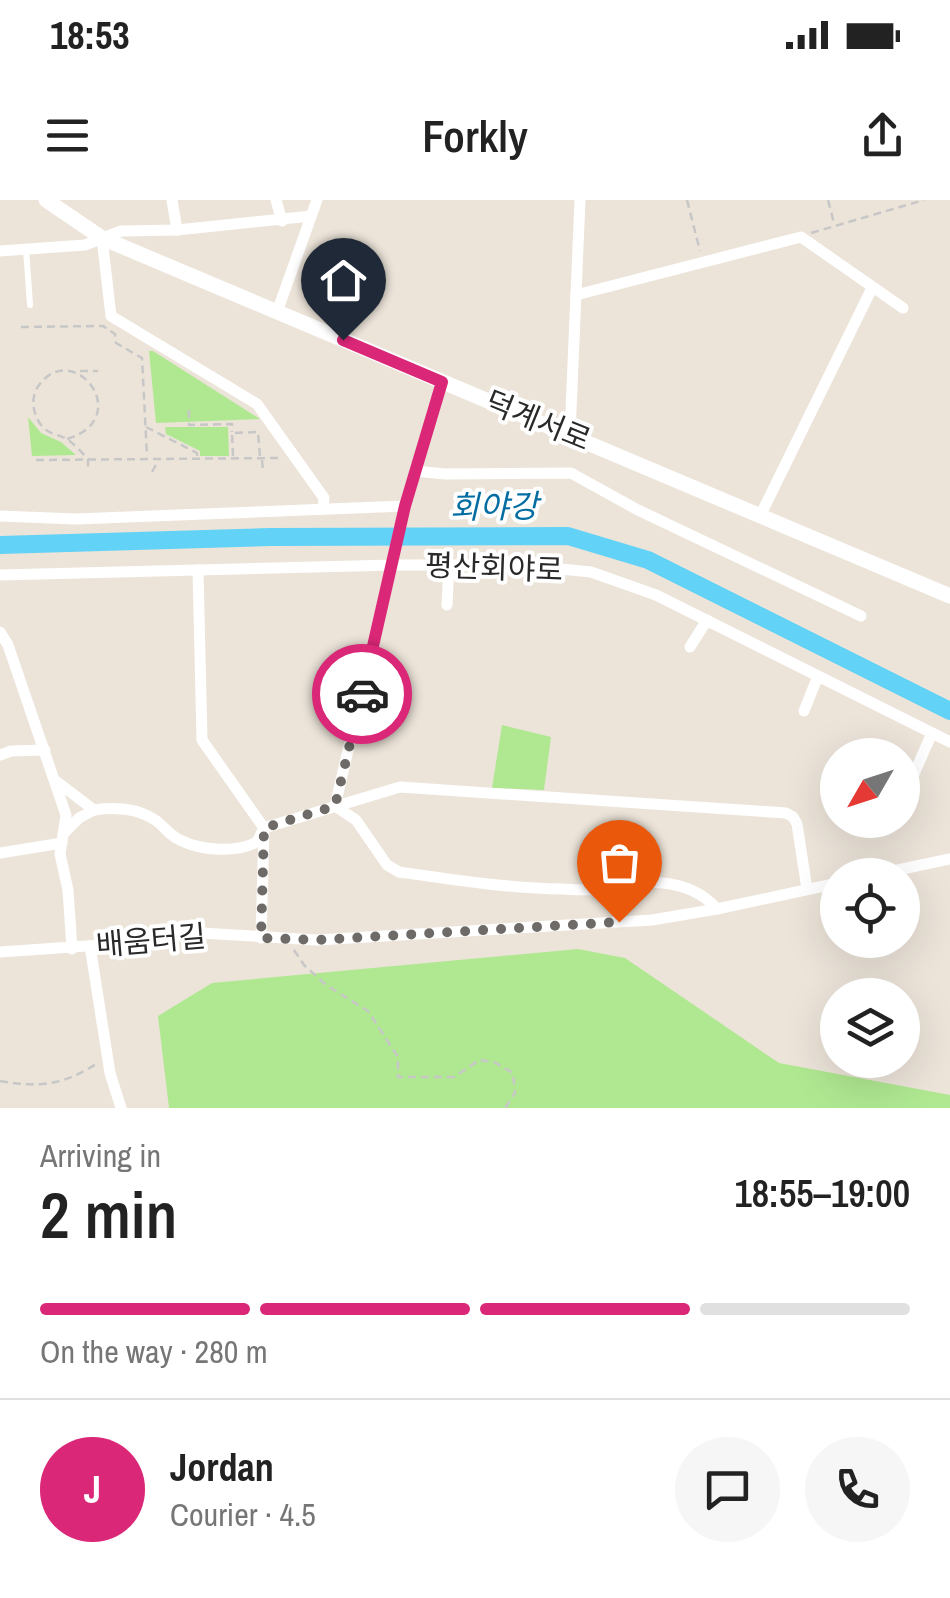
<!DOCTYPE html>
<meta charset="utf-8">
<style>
body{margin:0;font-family:"Archivo Narrow","Noto Sans KR",sans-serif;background:#f6f6f6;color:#222;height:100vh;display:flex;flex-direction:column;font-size:38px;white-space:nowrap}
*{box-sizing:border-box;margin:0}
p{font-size:32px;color:#767676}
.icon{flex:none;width:55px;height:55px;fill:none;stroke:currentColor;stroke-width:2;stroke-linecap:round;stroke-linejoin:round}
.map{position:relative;height:908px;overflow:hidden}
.details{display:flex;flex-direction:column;background:#fff;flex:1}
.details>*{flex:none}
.needle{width:65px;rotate:231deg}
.controls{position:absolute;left:820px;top:538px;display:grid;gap:20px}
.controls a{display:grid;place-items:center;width:100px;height:100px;border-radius:50%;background:#fff;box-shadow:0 10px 40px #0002;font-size:50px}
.pin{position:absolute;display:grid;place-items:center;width:85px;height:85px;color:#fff;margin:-102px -42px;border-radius:50% 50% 50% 0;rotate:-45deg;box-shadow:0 0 10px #0007}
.pin .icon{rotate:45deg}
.courier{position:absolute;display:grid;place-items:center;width:100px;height:100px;margin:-50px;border:8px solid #db2777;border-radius:50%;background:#fff;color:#222;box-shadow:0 2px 12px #0007}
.overview em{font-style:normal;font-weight:600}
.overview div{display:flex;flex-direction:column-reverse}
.overview{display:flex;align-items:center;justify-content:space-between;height:170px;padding:0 40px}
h1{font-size:65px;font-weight:600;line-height:75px}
.bar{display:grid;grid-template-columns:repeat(4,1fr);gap:15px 10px;align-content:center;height:120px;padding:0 40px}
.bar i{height:12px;border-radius:8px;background:#e0e0e0}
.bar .active{background:#db2777}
.bar p{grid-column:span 4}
.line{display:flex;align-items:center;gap:25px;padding:0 40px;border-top:2px solid #e0e0e0}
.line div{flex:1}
.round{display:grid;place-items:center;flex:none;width:105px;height:105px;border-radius:52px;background:#f6f6f6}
.status{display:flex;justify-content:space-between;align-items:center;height:70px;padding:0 50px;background:#fff;direction:ltr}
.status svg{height:28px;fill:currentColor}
header{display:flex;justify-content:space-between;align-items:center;height:130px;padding:0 40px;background:#fff;font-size:45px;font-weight:600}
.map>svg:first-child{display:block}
</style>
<div class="status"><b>18:53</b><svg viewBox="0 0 49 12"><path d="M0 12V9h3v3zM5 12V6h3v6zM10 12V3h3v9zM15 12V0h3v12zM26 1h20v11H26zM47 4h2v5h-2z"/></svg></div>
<header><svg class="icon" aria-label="menu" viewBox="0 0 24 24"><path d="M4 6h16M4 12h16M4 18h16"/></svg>Forkly<svg class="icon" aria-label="share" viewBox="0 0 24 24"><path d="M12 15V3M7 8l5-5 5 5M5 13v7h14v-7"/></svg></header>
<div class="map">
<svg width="950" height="908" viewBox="0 0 950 908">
<rect width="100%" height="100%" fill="#ece4d9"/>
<!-- green -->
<g fill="#afe891">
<polygon points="149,151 153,151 260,219 156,223"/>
<polygon points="28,217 41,233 61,242 76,255 32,256"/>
<polygon points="165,227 228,227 229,256 200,256 200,251 166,234"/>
<polygon points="502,525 551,537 544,590 492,588"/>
<polygon points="578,749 625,758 779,863 950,895 950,908 169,908 158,816 212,783"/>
</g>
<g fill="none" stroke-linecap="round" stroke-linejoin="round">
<!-- river -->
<polyline stroke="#63d2f7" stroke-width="18" points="0,345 270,337 568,336 648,360 950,511"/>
<!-- path -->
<g stroke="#c7c7c7" stroke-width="2.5" stroke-dasharray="8 5" stroke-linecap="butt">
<polyline points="687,0 700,51"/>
<polyline points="828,0 834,23"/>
<polyline points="811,33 924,0"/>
<polyline points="21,127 103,126 115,134 116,143 142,158 147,256"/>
<polyline points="80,171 98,171"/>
<polyline points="189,210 189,225 232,224 232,232"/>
<polyline points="146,227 197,253 197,256"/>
<path d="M 67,239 C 136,218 74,138 39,185 C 31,196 32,210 39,222 C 46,233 53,233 65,238 C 73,242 81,252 88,259 L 88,267"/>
<polyline points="233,256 232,233 258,232 260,257"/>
<polyline points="36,260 281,258"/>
<polyline points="262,260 263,270"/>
<polyline points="152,272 158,261"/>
<polyline points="294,750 304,765 326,785 368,811 398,857 398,877 454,877 479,860 494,862 513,873 515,893 505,908"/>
<path d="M 0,881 C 39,888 65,885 99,862"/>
</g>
<!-- lane -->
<polyline stroke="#fff" stroke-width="6" points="26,49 30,105"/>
<!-- street -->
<g stroke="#fff" stroke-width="11">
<polyline points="172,0 177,30"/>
<polyline points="276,0 282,21"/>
<polyline points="102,38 111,116 257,204 324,298 323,309"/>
<polyline points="0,51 85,45 121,31 177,30 311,16"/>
<polyline points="576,95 801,37 903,108"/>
<polyline points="277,112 317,0"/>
<polyline points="570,234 580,0"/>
<polyline points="415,271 445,274 571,273 638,310 861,416"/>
<polyline points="761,314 872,88"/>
<polyline points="0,316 76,319 405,306"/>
<polyline points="198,370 202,540 264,628 261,738"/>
<polyline points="0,375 394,365 520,365 591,372 656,395 950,542"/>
<polyline points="447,405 449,365"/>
<polyline points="0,432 8,445 66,615 60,654 68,690 72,749"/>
<polyline points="690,447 707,420"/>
<polyline points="804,511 818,476"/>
<polyline points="0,555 11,551 45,550"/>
<polyline points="914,574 932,533"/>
<path d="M 56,581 L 94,610 C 115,607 137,608 155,620 C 164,626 170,636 180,640 C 202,651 236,653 257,642 L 264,628 L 400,587 L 786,613 L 793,617 L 797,624 L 807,689"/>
<polyline points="335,606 405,306 442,182"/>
<path d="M 335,606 L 356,620 L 387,665 L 399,672 C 454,680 507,688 562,689 C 579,690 599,691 616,688 C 632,685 646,681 663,683 C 684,685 703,693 717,709"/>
<polyline points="64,633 79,618 94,610"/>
<polyline points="0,653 62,643"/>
<polyline points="874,675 950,659"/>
<polyline points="90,746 110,873 121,908"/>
<polyline points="0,752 115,744 157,735 201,733 317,740 652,720 717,709 838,683"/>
</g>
<!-- secondary -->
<polyline stroke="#fff" stroke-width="15" points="46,0 102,38 950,396"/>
</g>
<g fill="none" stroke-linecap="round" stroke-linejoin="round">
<!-- done -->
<polyline stroke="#6d6a67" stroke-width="10" stroke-dasharray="0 18" points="362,494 335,606 264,628 261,738 317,740 619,722"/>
<!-- route -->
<polyline stroke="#db2777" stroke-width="12" points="343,140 442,182 405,306 362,494"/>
</g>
<g text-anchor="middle" stroke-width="8" stroke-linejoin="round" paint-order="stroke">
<!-- street labels -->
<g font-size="30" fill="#292929" stroke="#fff">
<text transform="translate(538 221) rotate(22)" y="10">덕계서로</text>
<text transform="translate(494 368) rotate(2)" y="10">평산회야로</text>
<text transform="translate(151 741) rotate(-5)" y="10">배움터길</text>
</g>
<!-- water labels -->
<g font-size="32" font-style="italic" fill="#036da2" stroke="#fff">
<text transform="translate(494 307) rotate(-1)" y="11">회야강</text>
</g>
</g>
</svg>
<div class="controls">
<a><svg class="needle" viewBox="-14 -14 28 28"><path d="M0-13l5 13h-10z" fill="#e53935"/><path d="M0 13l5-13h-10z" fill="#767676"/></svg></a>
<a><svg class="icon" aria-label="locate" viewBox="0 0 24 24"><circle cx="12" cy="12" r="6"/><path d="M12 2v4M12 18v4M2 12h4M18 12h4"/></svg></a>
<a><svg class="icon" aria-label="layers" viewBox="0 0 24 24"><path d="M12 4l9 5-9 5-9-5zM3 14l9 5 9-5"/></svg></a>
</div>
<div class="pin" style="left:619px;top:722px;background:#ea580c"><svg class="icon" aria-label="bag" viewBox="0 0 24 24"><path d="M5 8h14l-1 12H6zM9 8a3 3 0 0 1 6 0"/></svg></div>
<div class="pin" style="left:343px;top:140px;background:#1f2937"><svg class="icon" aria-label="home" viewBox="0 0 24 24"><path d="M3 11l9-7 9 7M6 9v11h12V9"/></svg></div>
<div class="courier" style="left:362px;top:494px"><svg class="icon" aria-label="car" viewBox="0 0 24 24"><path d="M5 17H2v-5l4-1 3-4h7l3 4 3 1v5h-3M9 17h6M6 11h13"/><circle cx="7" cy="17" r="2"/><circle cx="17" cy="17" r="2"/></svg></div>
</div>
<section class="details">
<div class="overview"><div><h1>2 min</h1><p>Arriving in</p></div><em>18:55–19:00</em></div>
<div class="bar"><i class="active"></i><i class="active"></i><i class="active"></i><i></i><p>On the way · 280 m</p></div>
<div class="line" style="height:180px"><b class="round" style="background:#db2777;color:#fff">J</b><div><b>Jordan</b><p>Courier · 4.5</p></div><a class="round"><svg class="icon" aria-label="chat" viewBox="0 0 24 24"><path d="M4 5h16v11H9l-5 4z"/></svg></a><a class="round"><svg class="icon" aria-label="phone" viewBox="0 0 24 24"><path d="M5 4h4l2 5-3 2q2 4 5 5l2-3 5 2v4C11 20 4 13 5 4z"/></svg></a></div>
</section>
